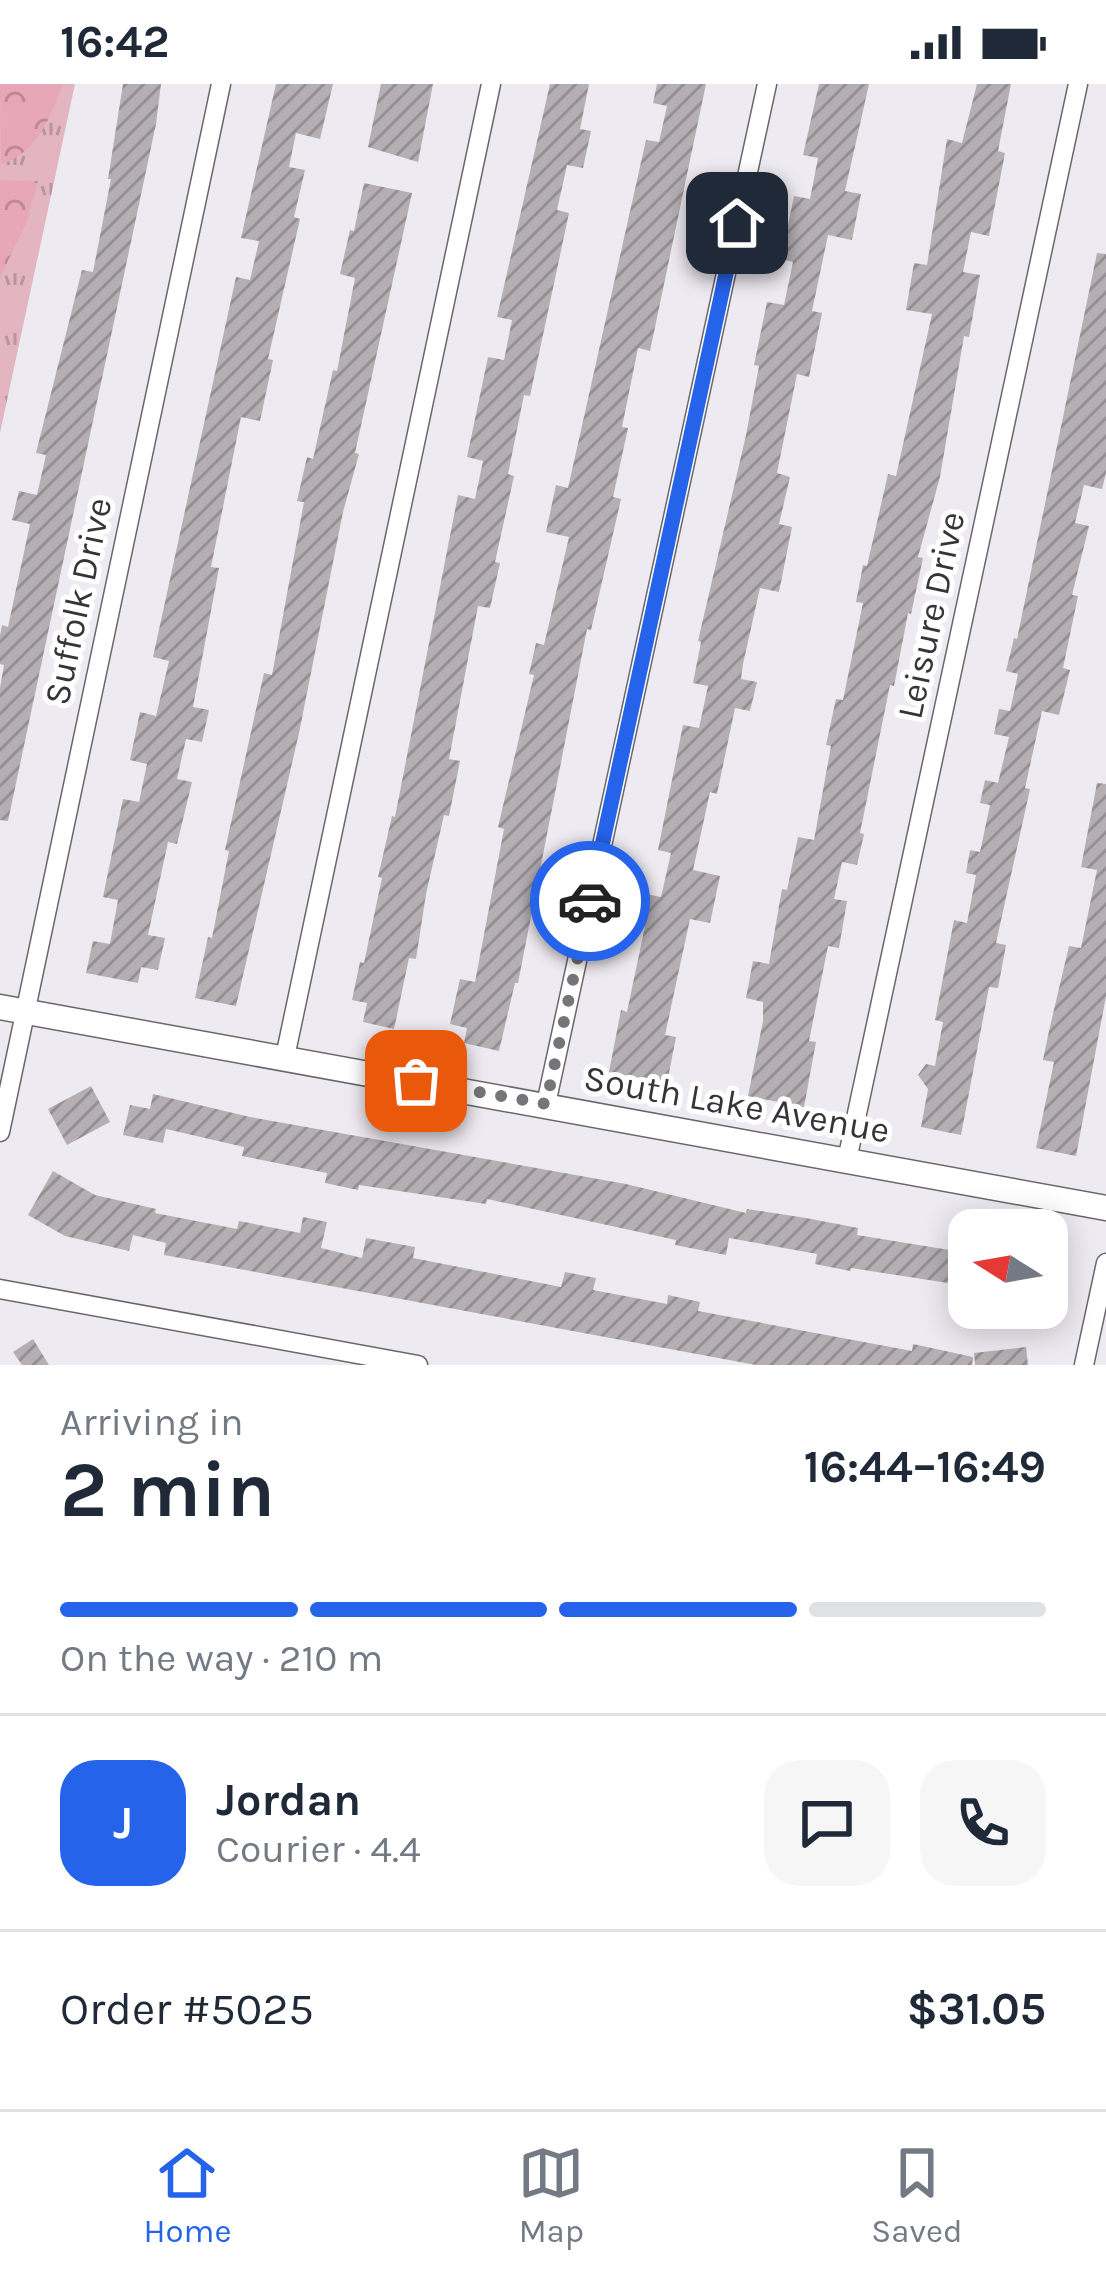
<!DOCTYPE html>
<meta charset="utf-8">
<style>
body{margin:0;font-family:Karla,sans-serif;background:#f6f6f7;color:#1f2937;height:100vh;display:flex;flex-direction:column;font-size:45px;white-space:nowrap}
*{box-sizing:border-box;margin:0}
p{font-size:39px;color:#747a83}
.icon{flex:none;width:66px;height:66px;fill:none;stroke:currentColor;stroke-width:2;stroke-linecap:round;stroke-linejoin:round}
.map{position:relative;height:1281px;overflow:hidden}
.side{display:flex;flex-direction:column;background:#fff;flex:1}
.side>*{flex:none}
.needle{width:78px;rotate:281deg}
.fabs{position:absolute;left:948px;top:1125px;display:grid;gap:24px}
.fabs a{display:grid;place-items:center;width:120px;height:120px;border-radius:24px;background:#fff;box-shadow:0 6px 30px #0003;font-size:60px}
.pin{position:absolute;display:grid;place-items:center;width:102px;height:102px;color:#fff;margin:-51px;border-radius:24px;box-shadow:0 6px 18px #0006}
.courier{position:absolute;display:grid;place-items:center;width:120px;height:120px;margin:-60px;border:9px solid #2563eb;border-radius:50%;background:#fff;color:#222;box-shadow:0 3px 15px #0007}
.summary em{font-style:normal;font-weight:700}
.summary div{display:flex;flex-direction:column-reverse}
.summary{display:flex;align-items:center;justify-content:space-between;height:204px;padding:0 60px}
h1{font-size:78px;font-weight:700;line-height:90px}
.bar{display:grid;grid-template-columns:repeat(4,1fr);gap:18px 12px;align-content:center;height:144px;padding:0 60px}
.bar i{height:15px;border-radius:9px;background:#e0e1e3}
.bar .selected{background:#2563eb}
.bar p{grid-column:span 4}
.line{display:flex;align-items:center;gap:30px;padding:0 60px;border-top:3px solid #e0e1e3}
.line div{flex:1}
.round{display:grid;place-items:center;flex:none;width:126px;height:126px;border-radius:36px;background:#f6f6f7}
.status{display:flex;justify-content:space-between;align-items:center;height:84px;padding:0 60px;background:#fff;direction:ltr}
.status svg{height:33px;fill:currentColor}
.dock{display:flex;justify-content:space-around;align-items:center;height:168px;border-top:3px solid #e0e1e3;background:#fff;font-size:33px;color:#747a83}
.dock a{display:grid;justify-items:center;gap:6px}
.dock .selected{color:#2563eb}
.map>svg:first-child{display:block}
</style>
<div class="status"><b>16:42</b><svg viewBox="0 0 49 12"><path d="M0 12V9h3v3zM5 12V6h3v6zM10 12V3h3v9zM15 12V0h3v12zM26 1h20v11H26zM47 4h2v5h-2z"/></svg></div>
<div class="map">
<svg width="1106" height="1281" viewBox="0 0 1106 1281">
<defs>
<pattern id="grass-tufts" width="24" height="20" patternUnits="userSpaceOnUse" patternTransform="scale(3)"><rect width="24" height="20" fill="#e3b5c0"/><path d="M3 7l-1-3M5 7V3M7 7l1-3M15 17l-1-3M17 17v-4M19 17l1-3" fill="none" stroke="#b9949d"/></pattern>
<pattern id="forest-crowns" width="20" height="18" patternUnits="userSpaceOnUse" patternTransform="scale(3)"><rect width="20" height="18" fill="#e8a7b7"/><path d="M2 6a3 3 0 1 1 6 0M12 15a3 3 0 1 1 6 0" fill="none" stroke="#bd8996"/></pattern>
<pattern id="building-hatch" width="6" height="6" patternUnits="userSpaceOnUse" patternTransform="scale(3)"><rect width="6" height="6" fill="#b5afb3"/><path d="M-1 1l2-2M0 6l6-6M5 7l2-2" fill="none" stroke="#948f92"/></pattern>
</defs>
<rect width="100%" height="100%" fill="#eeeaf1"/>
<!-- grass -->
<polygon fill="url(#grass-tufts)" points="0,0 75,0 0,349"/>
<!-- forest -->
<g fill="url(#forest-crowns)">
<path d="M 0,0 L 63,0 C 50,33 38,69 1,80 Z"/>
<polygon points="0,96 38,97 26,140 0,193"/>
</g>
<!-- building -->
<g fill="url(#building-hatch)">
<polygon points="123,0 161,0 156,40 8,737 0,736 0,604 4,581 0,580 0,551 2,541 8,543 30,440 12,436 19,407 37,411 46,371 36,369 82,186 93,188 111,95 108,95"/>
<polygon points="276,0 333,0 320,55 296,49 289,83 305,86 294,133 300,135 268,275 273,276 260,337 241,333 211,483 219,484 193,623 209,626 202,658 186,655 177,695 192,698 177,760 168,758 148,851 165,854 158,886 141,883 138,899 86,889 93,857 110,860 118,816 103,813 123,715 139,718 147,680 130,676 140,628 156,632 169,577 153,573 236,193 250,196 259,157 241,154"/>
<polygon points="381,0 433,0 418,78 368,63"/>
<polygon points="550,0 589,0 580,45 591,47 583,84 567,81 557,126 569,129 530,312 524,311 508,390 514,392 495,478 500,479 490,524 478,522 449,675 460,677 449,732 444,731 426,810 416,875 409,874 394,945 363,938 367,919 352,916 360,878 364,879 382,794 378,793 392,732 395,733 458,411 475,415 483,377 467,373 488,273 504,276 512,236 497,233"/>
<polygon points="657,0 706,0 650,267 638,264 622,343 628,344 613,413 621,415 591,546 587,545 518,899 515,899 499,967 464,959 467,944 450,940 460,895 475,898 504,745 498,743 534,591 529,590 536,559 544,561 569,453 546,448 556,401 568,404 646,56 659,58 667,22 653,19"/>
<polygon points="819,0 869,0 845,107 861,110 852,156 828,151 812,227 822,229 809,293 797,290 777,389 790,393 779,440 792,443 779,508 760,504 743,580 741,595 757,598 750,627 735,624 717,710 710,708 693,786 720,792 710,839 690,835 665,951 676,953 667,999 609,988 621,926 627,928 645,842 639,841 646,810 661,813 671,769 658,766 683,641 699,644 708,602 693,599 701,558 698,557 746,351 759,282 754,281 767,218 784,221 793,178 781,175 794,112 810,115 818,74 803,71"/>
<polygon points="977,0 1011,0 998,67 1005,69 989,152 971,148 963,188 980,191 969,253 964,252 940,393 918,473 923,474 911,530 908,529 894,602 890,601 860,749 864,750 857,781 842,778 834,815 847,817 839,864 828,862 809,957 816,958 804,1023 748,1012 763,937 763,918 746,914 753,877 769,880 782,805 787,806 798,753 814,756 831,662 826,661 836,615 843,616 863,519 856,518 863,481 867,482 888,390 896,392 932,230 906,226 914,179 927,181 947,55 962,59"/>
<polygon points="364,99 412,109 355,369 359,370 343,428 299,649 236,922 195,914 208,853 212,854 229,767 225,766 264,589 272,591 304,418 297,417 307,373 313,375 333,286 337,287 355,194 340,190 350,146 354,147"/>
<polygon points="1097,169 1106,170 1106,389 1102,405 1084,401 1075,439 1089,442 1072,511 1078,512 1063,584 1070,586 1059,631 1042,627 1025,704 1030,705 996,859 1006,861 998,904 989,903 961,1051 921,1043 928,1005 918,991 926,980 935,982 943,938 935,936 954,836 967,839 976,791 966,789 970,766 980,768 990,721 980,719 985,696 998,699 1009,653 994,650 999,625 1010,627 1018,590 1006,587 1014,554 1017,555"/>
<polygon points="1097,699 1106,700 1106,912 1076,1072 1036,1064 1054,978 1043,976 1049,947 1069,862 1081,864 1097,786 1081,783"/>
<polygon points="91,1002 110,1038 67,1061 48,1025"/>
<polygon points="153,1010 250,1033 626,1100 746,1129 747,1125 806,1134 858,1144 857,1151 968,1169 961,1201 851,1184 850,1187 815,1180 817,1170 729,1154 726,1171 675,1161 676,1156 487,1115 486,1120 359,1101 358,1106 325,1099 327,1089 242,1072 244,1063 166,1045 163,1059 123,1051 130,1021 150,1025"/>
<polygon points="53,1087 95,1111 156,1125 155,1129 237,1145 239,1137 300,1149 303,1133 327,1138 321,1164 362,1174 366,1154 415,1163 413,1174 561,1203 565,1188 596,1194 593,1206 667,1220 668,1211 700,1218 698,1227 912,1267 913,1260 973,1273 972,1281 756,1281 164,1171 166,1159 133,1151 129,1167 65,1152 28,1131"/>
<polygon points="33,1255 49,1281 22,1281 13,1268"/>
<polygon points="1026,1263 1028,1281 975,1281 974,1269"/>
</g>
<g fill="none" stroke-linecap="round" stroke-linejoin="round">
<!-- minor casing -->
<g stroke="#6a676c" stroke-width="21">
<g id="minor">
<polyline points="285,973 491,0"/>
<polyline points="546,1020 767,0"/>
<polyline points="0,1048 221,0"/>
<polyline points="847,1076 1078,0"/>
<polyline points="0,1205 418,1281"/>
<polyline points="1084,1281 1106,1179"/>
</g>
</g>
<!-- tertiary casing -->
<g stroke="#6a676c" stroke-width="27">
<polyline id="tertiary" points="0,923 1106,1124"/>
</g>
<!-- minor -->
<use href="#minor" stroke="#fff" stroke-width="18"/>
<!-- tertiary -->
<use href="#tertiary" stroke="#fff" stroke-width="24"/>
</g>
<g fill="none" stroke-linecap="round" stroke-linejoin="round">
<!-- done -->
<polyline stroke="#767478" stroke-width="12" stroke-dasharray="0 21.6" points="416,997 546,1020 590,817"/>
<!-- route -->
<polyline stroke="#2563eb" stroke-width="15" points="590,817 737,139"/>
</g>
<g text-anchor="middle" stroke-width="10" stroke-linejoin="round" paint-order="stroke">
<!-- street labels -->
<g font-size="36" fill="#363437" stroke="#fff">
<text transform="translate(77 517) rotate(-78)" y="13">Suffolk Drive</text>
<text transform="translate(930 531) rotate(-78)" y="13">Leisure Drive</text>
<text transform="translate(737 1019) rotate(10)" y="13">South Lake Avenue</text>
</g>
</g>
</svg>
<div class="fabs">
<a><svg class="needle" viewBox="-14 -14 28 28"><path d="M0-13l5 13h-10z" fill="#e53935"/><path d="M0 13l5-13h-10z" fill="#747a83"/></svg></a>
</div>
<div class="pin" style="left:416px;top:997px;background:#ea580c"><svg class="icon" aria-label="bag" viewBox="0 0 24 24"><path d="M5 8h14l-1 12H6zM9 8a3 3 0 0 1 6 0"/></svg></div>
<div class="pin" style="left:737px;top:139px;background:#1f2937"><svg class="icon" aria-label="home" viewBox="0 0 24 24"><path d="M3 11l9-7 9 7M6 9v11h12V9"/></svg></div>
<div class="courier" style="left:590px;top:817px"><svg class="icon" aria-label="car" viewBox="0 0 24 24"><path d="M5 17H2v-5l4-1 3-4h7l3 4 3 1v5h-3M9 17h6M6 11h13"/><circle cx="7" cy="17" r="2"/><circle cx="17" cy="17" r="2"/></svg></div>
</div>
<section class="side">
<div class="summary"><div><h1>2 min</h1><p>Arriving in</p></div><em>16:44–16:49</em></div>
<div class="bar"><i class="selected"></i><i class="selected"></i><i class="selected"></i><i></i><p>On the way · 210 m</p></div>
<div class="line" style="height:216px"><b class="round" style="background:#2563eb;color:#fff">J</b><div><b>Jordan</b><p>Courier · 4.4</p></div><a class="round"><svg class="icon" aria-label="chat" viewBox="0 0 24 24"><path d="M4 5h16v11H9l-5 4z"/></svg></a><a class="round"><svg class="icon" aria-label="phone" viewBox="0 0 24 24"><path d="M5 4h4l2 5-3 2q2 4 5 5l2-3 5 2v4C11 20 4 13 5 4z"/></svg></a></div>
<div class="line" style="height:156px"><div>Order #5025</div><b>$31.05</b></div>
</section>
<nav class="dock">
<a class="selected"><svg class="icon" aria-label="home" viewBox="0 0 24 24"><path d="M3 11l9-7 9 7M6 9v11h12V9"/></svg>Home</a>
<a><svg class="icon" aria-label="map" viewBox="0 0 24 24"><path d="M3 6l6-2 6 2 6-2v14l-6 2-6-2-6 2zM9 4v14M15 6v14"/></svg>Map</a>
<a><svg class="icon" aria-label="saved" viewBox="0 0 24 24"><path d="M7 4h10v16l-5-4-5 4z"/></svg>Saved</a>
</nav>
